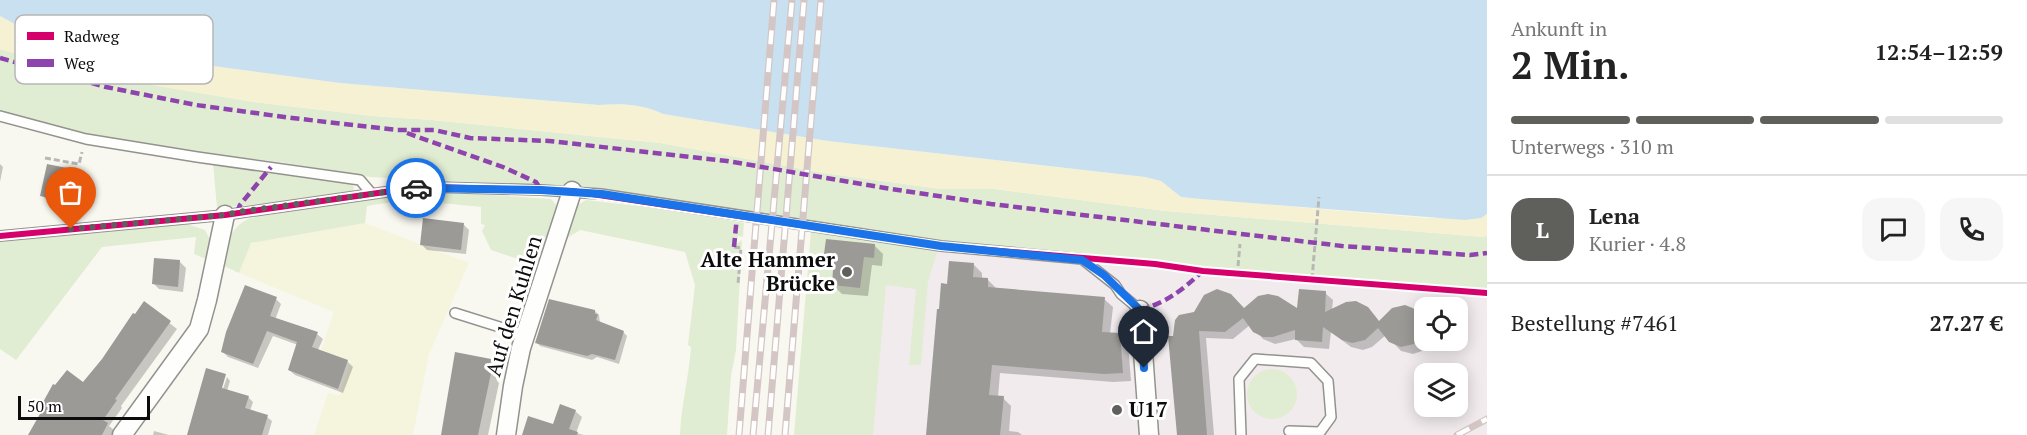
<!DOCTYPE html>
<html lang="de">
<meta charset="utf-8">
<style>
body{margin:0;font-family:"PT Serif",serif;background:#f6f6f6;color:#222;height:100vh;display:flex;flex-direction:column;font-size:22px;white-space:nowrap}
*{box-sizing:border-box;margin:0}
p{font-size:20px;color:#767676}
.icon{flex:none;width:33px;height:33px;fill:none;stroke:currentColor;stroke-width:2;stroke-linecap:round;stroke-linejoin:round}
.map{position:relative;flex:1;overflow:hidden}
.drawer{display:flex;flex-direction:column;background:#fff;width:540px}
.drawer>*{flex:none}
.buttons{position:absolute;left:1414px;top:297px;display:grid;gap:12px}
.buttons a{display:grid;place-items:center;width:54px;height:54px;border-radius:12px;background:#fff;box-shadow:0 3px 15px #0003;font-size:30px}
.scale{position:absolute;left:18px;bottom:15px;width:132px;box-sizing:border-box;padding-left:6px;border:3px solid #0c0c0c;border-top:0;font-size:16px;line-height:21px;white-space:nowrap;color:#0c0c0c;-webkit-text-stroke:4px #fff;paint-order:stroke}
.pin{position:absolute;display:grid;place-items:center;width:51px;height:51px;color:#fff;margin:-62px -26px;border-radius:50% 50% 50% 0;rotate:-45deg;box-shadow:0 0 6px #0007}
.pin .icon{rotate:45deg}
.courier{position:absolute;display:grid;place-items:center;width:60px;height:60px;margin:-30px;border:4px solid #1a73e8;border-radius:50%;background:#fff;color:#222;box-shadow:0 2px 8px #0007}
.summary em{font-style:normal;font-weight:700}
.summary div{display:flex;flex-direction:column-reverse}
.summary{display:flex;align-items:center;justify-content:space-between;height:102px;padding:0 24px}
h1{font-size:39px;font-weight:700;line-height:45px}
.bar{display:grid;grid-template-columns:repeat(4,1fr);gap:9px 6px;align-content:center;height:72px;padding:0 24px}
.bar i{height:8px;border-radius:4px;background:#e0e0e0}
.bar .active{background:#5f5f5c}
.bar p{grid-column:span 4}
.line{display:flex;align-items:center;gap:15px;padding:0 24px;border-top:2px solid #e0e0e0}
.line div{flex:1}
.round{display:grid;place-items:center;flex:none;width:63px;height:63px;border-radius:18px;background:#f6f6f6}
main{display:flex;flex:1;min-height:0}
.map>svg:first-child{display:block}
</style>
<main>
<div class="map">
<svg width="1487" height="435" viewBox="0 0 1487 435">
<rect width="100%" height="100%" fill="#f9f8f0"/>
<!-- industrial -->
<path fill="#f1ebed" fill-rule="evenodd" d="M 887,242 L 1153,267 L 1223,277 L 1487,296 L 1487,435 L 870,435 ZM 1425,308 L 1458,308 L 1458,340 L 1425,340 ZM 1425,374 L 1458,374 L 1458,406 L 1425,406 Z"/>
<!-- farmland -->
<polygon fill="#f5f4dd" points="365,223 469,263 429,354 413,435 314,435 328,393 339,396 351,361 321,350 334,312 239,273 251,243"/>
<!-- green -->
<g fill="#e1edd2">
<polygon points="0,49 99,76 254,102 373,116 432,120 661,143 824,173 941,189 995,189 1166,211 1484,237 1487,235 1487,291 1202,269 1155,263 940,245 746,215 600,188 370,177 279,162 204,153 58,129 0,110"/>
<polygon points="213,163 348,182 353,185 354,188 352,194 348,195 217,208"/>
<path d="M 436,191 L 551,199 L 559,208 L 542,267 L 491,250 L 482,231 L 485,225 L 481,224 L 481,207 C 440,203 408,198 367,206 L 365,223 L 251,243 L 239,273 L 222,265 C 228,244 228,228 250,218 L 392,195 Z"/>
<path d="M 586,200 L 673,210 L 744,223 L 743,237 L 738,236 L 736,244 L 742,240 L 736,350 L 731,376 L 727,435 L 680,435 C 681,405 689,377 691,347 L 688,345 L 695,285 L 685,252 L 580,230 L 561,242 L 576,206 Z"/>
<polygon points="187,224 205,230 210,240 206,259 194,254 196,237 102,247 16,360 0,349 0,242"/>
<polygon points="811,231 937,252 928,282 921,365 909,365 916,289 886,285 873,435 794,435"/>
<circle cx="1272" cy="394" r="25"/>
</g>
<!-- sand -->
<path fill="#f7f1d3" d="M 0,16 L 24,29 L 52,37 L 90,38 L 109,47 L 126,51 L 131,55 L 340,83 L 599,105 C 620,103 644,104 663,114 L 828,141 L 1145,177 L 1161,181 L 1181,197 L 1426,218 L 1481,218 L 1487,214 L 1487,235 L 1484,237 L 1166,211 L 995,189 L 941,189 L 824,173 L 661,143 L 432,120 L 373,116 L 254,102 L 99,76 L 0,49 Z"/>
<!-- water -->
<path fill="#c9e0f0" d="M 0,0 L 1487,0 L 1487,214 L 1481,218 L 1465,220 L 1201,199 L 1181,197 L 1161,181 L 1145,177 L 828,141 L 663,114 C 644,104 620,103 599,105 L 340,83 L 131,55 L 126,51 L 109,47 L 90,38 L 52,37 L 24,29 L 0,16 Z"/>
<!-- shadow -->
<g fill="#0003">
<polygon points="0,164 3,167 0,182"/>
<polygon points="71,171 77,176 70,206 48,201 42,195"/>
<polygon points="463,224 469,230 466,254 427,250 422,245"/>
<polygon points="875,246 883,254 882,266 872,265 868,296 842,294 833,285 835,262 826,253"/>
<polygon points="180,262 186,268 183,292 159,289 153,283"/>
<polygon points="974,265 982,273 982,279 988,280 996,288 1104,299 1113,307 1110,334 1119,335 1128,343 1131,381 1113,382 1000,373 998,397 1003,398 1011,406 1009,431 1018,432 1022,435 928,435 940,311 948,285"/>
<polygon points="1325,293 1333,300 1332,310 1380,322 1411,309 1425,322 1425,340 1429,340 1428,344 1422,351 1413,354 1401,351 1386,335 1372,347 1363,350 1351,347 1331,332 1329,349 1304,347 1296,339 1275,344 1263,339 1250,325 1233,339 1206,338 1214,435 1179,435 1170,338 1244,310 1299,311"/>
<polygon points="276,299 281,304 275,320 317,334 323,339 318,350 347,361 353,367 343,393 295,375 289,370 298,345 273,336 258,368 228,357 222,351"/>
<polygon points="144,303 177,329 121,406 122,408 109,426 114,430 112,435 30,435 83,384 103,360"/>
<polygon points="595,311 599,315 600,323 623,332 627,336 619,364 597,357 592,360 540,346 536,342"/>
<polygon points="490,360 499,369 497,381 499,383 488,435 443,435"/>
<polygon points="207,370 226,377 224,377 219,394 221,395 227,377 230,381 227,391 248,397 253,402 250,411 267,417 272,421 268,435 189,435"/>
<polygon points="575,411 582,417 576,433 584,435 527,435 553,426"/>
<polygon points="154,431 169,435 153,435"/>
</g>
<!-- building -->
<g fill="#9c9a96">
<polygon points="47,164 72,169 64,201 40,196"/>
<polygon points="423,218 464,223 461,250 420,245"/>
<polygon points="826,239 875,244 874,258 864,257 860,288 832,285 834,255 824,254"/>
<polygon points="154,258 180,260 178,287 152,284"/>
<polygon points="949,261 974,263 973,277 988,278 988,287 1105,297 1102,332 1120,333 1123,373 1104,374 992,365 989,395 1004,396 1000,435 926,435 937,309 939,309 941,283 947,284"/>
<polygon points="245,285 277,297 270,316 318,332 312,347 348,360 338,389 288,370 297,342 267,331 253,364 221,352 226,332"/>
<polygon points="1217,289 1231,294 1244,308 1258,296 1268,294 1278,296 1297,308 1299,289 1326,291 1325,312 1346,302 1356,301 1368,307 1379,321 1392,308 1405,305 1415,309 1419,314 1423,323 1423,330 1421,336 1414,344 1401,347 1389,342 1378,328 1365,340 1352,343 1342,340 1323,327 1322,342 1295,340 1295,330 1273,337 1263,337 1253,332 1243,318 1225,332 1199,331 1207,435 1177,435 1168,336 1173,336 1175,320 1179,315 1194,312 1204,295"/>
<polygon points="549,299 595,310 595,314 598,314 596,320 624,331 615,360 592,354 587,356 535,343"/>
<polygon points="144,301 171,321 115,399 117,400 103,420 108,423 102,435 28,435 45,405 42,404 53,384 55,385 67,370 83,382 102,359 133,313 135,314"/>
<polygon points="455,352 491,359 489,373 491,373 478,435 441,435"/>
<polygon points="206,368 226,374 222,388 249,396 245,408 268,415 262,435 187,435"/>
<polygon points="560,404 576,410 569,429 578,432 577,435 522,435 528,416 553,424"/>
</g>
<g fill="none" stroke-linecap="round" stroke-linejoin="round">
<!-- lane casing -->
<g stroke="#93928f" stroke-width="12">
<g id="lane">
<polyline points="0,116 86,139 197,157 360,180 372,194"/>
<polyline points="0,236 225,215 406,189 433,187 541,190 601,194 941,246 1082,259 1115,285 1121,294 1140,310"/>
<polyline points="455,313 525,335"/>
<polyline points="1289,431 1319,432"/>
<polyline points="1241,435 1239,379 1255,359 1311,363 1328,381 1331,417 1318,435"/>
</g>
</g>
<!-- street casing -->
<g stroke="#93928f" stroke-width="21">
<g id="street">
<polyline points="1140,310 1149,435"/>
<polyline points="122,435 199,329 207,300 225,215"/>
<polyline points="506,435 513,386 521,348 572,191"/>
</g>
</g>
<!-- path -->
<g stroke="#b7b7b5" stroke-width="3" stroke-dasharray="6 3" stroke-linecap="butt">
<polyline points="45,158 79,164 82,152"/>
<polyline points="734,247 741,248 738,284"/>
<polyline points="1238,266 1240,244"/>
<polyline points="1312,279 1319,197"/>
</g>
<!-- lane -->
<use href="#lane" stroke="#fefefd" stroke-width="9"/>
<!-- street -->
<use href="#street" stroke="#fefefd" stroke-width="18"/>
<!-- rail casing -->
<g stroke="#d4c6c5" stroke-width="7">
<g id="rail">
<polyline points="739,435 774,0"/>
<polyline points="753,435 792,0"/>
<polyline points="768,435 804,0"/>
<polyline points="785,435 821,0"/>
<polyline points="1457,435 1487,419"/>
</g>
</g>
<!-- rail -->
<use href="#rail" stroke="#fff" stroke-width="4.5" stroke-dasharray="14" stroke-linecap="butt"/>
<!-- quiet -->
<g stroke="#8e44ad" stroke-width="4.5" stroke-dasharray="9 4.5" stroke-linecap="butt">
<polyline points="0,58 106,87 196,105 292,118 397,130 434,130 470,138 549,141 727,161 885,188 991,204 1342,246 1470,255 1487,253"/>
<polyline points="407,133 503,167 536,182 541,190"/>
<polyline points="237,212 240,205 271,167"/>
<polyline points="734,247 737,216"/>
<path d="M 1140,310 C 1168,302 1182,290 1203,271"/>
</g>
<!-- cycleway casing -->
<g stroke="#fff" stroke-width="10">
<polyline id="cycleway" points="0,236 225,215 406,189 433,187 572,191 941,246 1155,264 1203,271 1487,293"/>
</g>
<!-- cycleway -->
<use href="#cycleway" stroke="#d6006c" stroke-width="6"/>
</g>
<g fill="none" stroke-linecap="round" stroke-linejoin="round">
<!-- done -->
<polyline stroke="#5f5f5c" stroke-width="6" stroke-dasharray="0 10.8" points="71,229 225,215 237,212 416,188"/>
<!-- route -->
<polyline stroke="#1a73e8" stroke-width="8" points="416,188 541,190 602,194 941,246 1082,260 1104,275 1140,310 1144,368"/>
</g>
<!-- markers -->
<g fill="#5f5f5c" stroke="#fff" stroke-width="2">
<circle cx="847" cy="272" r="6"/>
<circle cx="1117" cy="410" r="6"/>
</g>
<g text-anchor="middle" stroke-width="6" stroke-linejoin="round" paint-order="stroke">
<!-- poi labels -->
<g font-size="21" font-weight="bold" fill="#0c0c0c" stroke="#fff" text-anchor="end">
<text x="835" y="267">Alte Hammer<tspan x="835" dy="24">Brücke</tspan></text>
<text x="1129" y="417" text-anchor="start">U17</text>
</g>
<!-- street labels -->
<g font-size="21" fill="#0c0c0c" stroke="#fff">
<text transform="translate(514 306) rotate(-73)" y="7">Auf den Kuhlen</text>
</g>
</g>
<!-- legend -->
<rect x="15" y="15" width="198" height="69" rx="9" fill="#fff" stroke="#b6b6b6" stroke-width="1.5"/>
<rect x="27" y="32" width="27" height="8" fill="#d6006c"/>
<rect x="27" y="59" width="27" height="8" fill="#8e44ad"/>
<g font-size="16" fill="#0c0c0c">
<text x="64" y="42">Radweg</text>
<text x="64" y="69">Weg</text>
</g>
</svg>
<div class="buttons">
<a><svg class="icon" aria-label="locate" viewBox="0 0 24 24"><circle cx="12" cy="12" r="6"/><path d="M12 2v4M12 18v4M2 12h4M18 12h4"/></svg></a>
<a><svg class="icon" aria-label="layers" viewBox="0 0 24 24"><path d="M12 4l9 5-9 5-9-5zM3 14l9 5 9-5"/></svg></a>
</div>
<div class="scale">50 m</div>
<div class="pin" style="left:71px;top:229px;background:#ea580c"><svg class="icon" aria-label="bag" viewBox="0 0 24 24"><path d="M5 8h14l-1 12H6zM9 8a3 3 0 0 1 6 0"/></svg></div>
<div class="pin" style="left:1144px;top:368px;background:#1f2937"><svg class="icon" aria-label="home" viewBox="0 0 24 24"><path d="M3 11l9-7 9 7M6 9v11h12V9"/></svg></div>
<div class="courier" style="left:416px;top:188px"><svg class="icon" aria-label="car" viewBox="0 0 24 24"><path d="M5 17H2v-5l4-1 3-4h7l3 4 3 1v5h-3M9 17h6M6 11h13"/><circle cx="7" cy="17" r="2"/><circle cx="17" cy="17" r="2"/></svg></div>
</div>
<section class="drawer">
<div class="summary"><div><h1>2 Min.</h1><p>Ankunft in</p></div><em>12:54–12:59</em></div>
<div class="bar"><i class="active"></i><i class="active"></i><i class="active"></i><i></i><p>Unterwegs · 310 m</p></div>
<div class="line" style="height:108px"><b class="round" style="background:#5f5f5c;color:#fff">L</b><div><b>Lena</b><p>Kurier · 4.8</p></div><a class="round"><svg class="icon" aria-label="chat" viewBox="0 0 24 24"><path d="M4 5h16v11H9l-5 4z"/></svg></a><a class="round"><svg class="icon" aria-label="phone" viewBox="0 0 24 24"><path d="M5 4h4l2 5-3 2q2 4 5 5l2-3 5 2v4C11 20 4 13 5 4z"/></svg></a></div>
<div class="line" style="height:78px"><div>Bestellung #7461</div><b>27.27 €</b></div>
</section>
</main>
